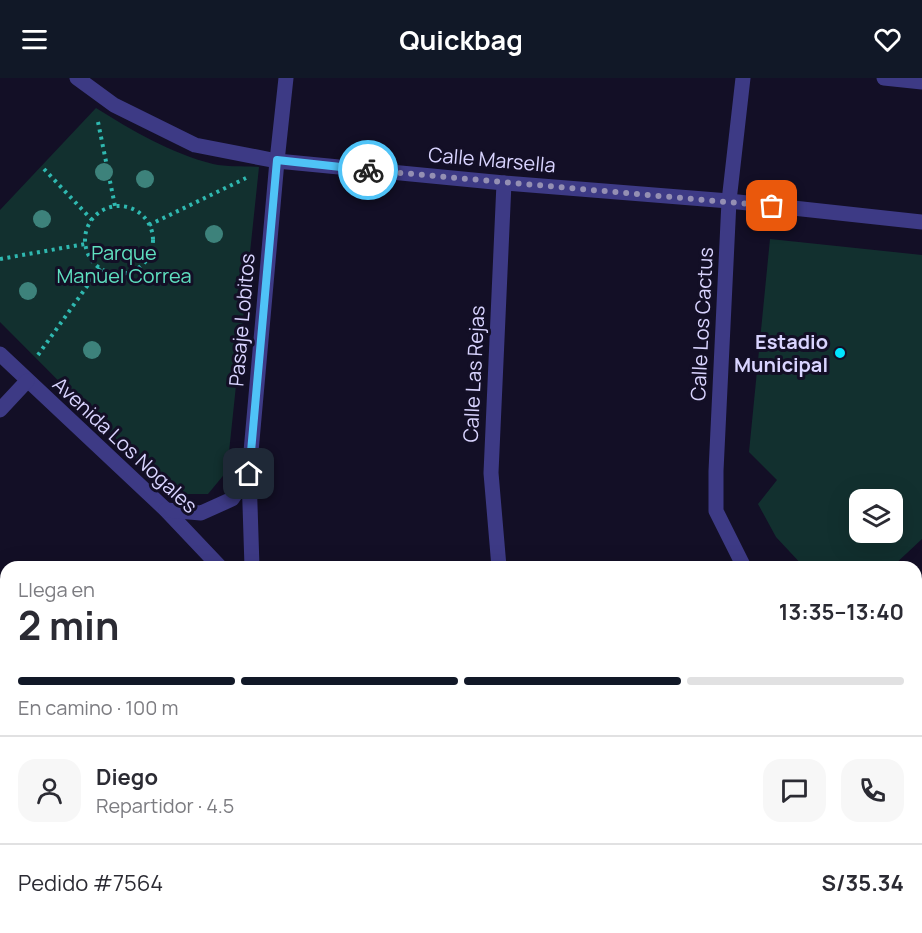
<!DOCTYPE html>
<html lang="es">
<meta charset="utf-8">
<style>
body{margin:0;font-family:Manrope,sans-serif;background:#f7f7f7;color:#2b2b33;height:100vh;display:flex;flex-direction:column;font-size:22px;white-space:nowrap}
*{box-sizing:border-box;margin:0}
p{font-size:20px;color:#7c7c81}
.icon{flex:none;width:33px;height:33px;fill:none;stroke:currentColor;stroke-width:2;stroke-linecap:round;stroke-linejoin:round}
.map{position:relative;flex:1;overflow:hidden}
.details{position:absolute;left:0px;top:483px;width:922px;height:372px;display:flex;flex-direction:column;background:#fff;border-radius:18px 18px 0 0;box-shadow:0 6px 24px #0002}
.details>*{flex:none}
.controls{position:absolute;left:849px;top:411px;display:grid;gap:12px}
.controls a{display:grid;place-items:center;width:54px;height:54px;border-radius:12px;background:#fff;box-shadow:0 6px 24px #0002;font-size:30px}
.pin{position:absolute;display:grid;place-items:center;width:51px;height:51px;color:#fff;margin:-26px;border-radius:12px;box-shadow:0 3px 9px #0006}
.courier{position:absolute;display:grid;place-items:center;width:60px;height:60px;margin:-30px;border:4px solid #4fc3f7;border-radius:50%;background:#fff;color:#222;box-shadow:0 2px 8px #0007}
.summary em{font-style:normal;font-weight:700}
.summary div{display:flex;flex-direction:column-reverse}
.summary{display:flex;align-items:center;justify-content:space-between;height:102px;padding:0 18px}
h1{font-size:39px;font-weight:700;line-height:45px}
.bar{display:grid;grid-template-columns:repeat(4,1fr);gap:9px 6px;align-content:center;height:72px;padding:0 18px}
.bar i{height:8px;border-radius:4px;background:#e1e1e2}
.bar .on{background:#111827}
.bar p{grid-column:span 4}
.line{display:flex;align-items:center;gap:15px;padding:0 18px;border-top:2px solid #e1e1e2}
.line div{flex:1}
.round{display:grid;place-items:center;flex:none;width:63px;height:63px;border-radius:18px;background:#f7f7f7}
header{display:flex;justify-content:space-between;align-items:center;height:78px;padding:0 18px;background:#111827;color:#fff;font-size:27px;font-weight:700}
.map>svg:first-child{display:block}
</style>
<header><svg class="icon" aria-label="menu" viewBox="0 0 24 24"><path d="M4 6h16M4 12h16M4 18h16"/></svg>Quickbag<svg class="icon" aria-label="heart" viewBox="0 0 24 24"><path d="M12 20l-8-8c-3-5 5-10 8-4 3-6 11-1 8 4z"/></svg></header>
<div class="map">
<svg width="922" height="855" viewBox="0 0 922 855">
<rect width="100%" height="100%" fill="#130f26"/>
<!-- green -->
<g fill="#12302f" fill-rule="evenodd">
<path d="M 96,30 C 133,53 170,75 213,86 C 227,89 244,88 259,89 L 227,393 L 208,416 L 185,416 L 167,412 L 0,244 L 0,132 Z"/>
<path d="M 770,161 L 922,177 L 922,461 L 892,489 L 804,489 L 776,459 L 758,426 L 777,402 L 749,374 ZM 860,422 L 892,422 L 892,454 L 860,454 Z"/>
</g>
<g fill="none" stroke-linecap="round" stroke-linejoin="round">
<!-- path -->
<g stroke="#2fb8b0" stroke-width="4" stroke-dasharray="3 4.5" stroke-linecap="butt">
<polyline points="98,44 115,128"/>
<polyline points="44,91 92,142"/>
<circle cx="119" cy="162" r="34"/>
<polyline points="149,147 246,100"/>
<polyline points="0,181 85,166"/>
<polyline points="38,277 100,190"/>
</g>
<!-- pedestrian -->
<polyline stroke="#3d3a85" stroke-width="15" points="884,0 922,4"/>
<!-- minor -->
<g stroke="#3d3a85" stroke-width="15">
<polyline points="77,0 114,27 195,67 277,83 504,105 729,123 922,144"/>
<polyline points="743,0 729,123 716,393 716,433 744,489"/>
<polyline points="0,276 166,432 220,489"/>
<polyline points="0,332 27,303"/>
<polyline points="166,432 201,435 232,421 249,396"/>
<polyline points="252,489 249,396 277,83 286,0"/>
<polyline points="499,489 491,395 504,105"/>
<polyline points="916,522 922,517"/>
<polyline points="0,569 6,576"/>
<polyline points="916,651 922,654"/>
<polyline points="0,723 6,731"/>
<polyline points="91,849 93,855"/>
<polyline points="196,849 199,855"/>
<polyline points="453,849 458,855"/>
<polyline points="793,849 800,855"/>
<polyline points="0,853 2,855"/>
<polyline points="572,855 578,849"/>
</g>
</g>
<!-- trees -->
<g fill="#3d827b">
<circle cx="104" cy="94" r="9"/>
<circle cx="145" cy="101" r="9"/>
<circle cx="42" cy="141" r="9"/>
<circle cx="214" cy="156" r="9"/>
<circle cx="28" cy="213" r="9"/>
<circle cx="92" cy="272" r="9"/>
</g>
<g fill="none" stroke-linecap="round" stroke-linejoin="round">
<!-- done -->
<polyline stroke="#948fb3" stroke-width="6" stroke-dasharray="0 10.8" points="368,92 772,128"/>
<!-- route -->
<polyline stroke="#4fc3f7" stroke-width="8" points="249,396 277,82 368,92"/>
</g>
<!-- markers -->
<circle fill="#00e5ff" stroke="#130f26" stroke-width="2" cx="840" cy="275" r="6"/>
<g text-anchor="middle" stroke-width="6" stroke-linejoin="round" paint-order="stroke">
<!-- street labels -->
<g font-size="20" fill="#d9d4ff" stroke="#130f26">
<text transform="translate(492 82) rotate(5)" y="7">Calle Marsella</text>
<text transform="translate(242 242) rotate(-85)" y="7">Pasaje Lobitos</text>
<text transform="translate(702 246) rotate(-87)" y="7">Calle Los Cactus</text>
<text transform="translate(474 296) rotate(-87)" y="7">Calle Las Rejas</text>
<text transform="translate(125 367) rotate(43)" y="7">Avenida Los Nogales</text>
</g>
<!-- park labels -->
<g font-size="20" fill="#5fe0c0" stroke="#130f26">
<text x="124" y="182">Parque<tspan x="124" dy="23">Manuel Correa</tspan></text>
</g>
<!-- poi labels -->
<g font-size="20" font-weight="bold" fill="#d9d4ff" stroke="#130f26" text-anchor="end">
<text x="828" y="271">Estadio<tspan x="828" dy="23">Municipal</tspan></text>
</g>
</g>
</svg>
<div class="controls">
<a><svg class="icon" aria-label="layers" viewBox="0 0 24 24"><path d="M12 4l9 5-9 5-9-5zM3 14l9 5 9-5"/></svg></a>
</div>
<div class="pin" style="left:772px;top:128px;background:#ea580c"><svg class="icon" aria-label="bag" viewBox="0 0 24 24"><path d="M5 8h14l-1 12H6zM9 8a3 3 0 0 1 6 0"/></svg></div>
<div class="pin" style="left:249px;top:396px;background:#1f2937"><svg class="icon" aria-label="home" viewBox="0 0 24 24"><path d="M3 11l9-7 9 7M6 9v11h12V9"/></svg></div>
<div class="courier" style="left:368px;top:92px"><svg class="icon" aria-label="bike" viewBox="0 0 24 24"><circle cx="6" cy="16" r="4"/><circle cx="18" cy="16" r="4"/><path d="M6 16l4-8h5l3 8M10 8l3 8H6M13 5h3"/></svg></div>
<section class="details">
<div class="summary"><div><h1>2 min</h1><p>Llega en</p></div><em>13:35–13:40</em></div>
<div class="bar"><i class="on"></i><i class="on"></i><i class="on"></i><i></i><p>En camino · 100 m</p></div>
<div class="line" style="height:108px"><a class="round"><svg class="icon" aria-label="person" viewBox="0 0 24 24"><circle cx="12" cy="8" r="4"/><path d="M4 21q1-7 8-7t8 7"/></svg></a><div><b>Diego</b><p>Repartidor · 4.5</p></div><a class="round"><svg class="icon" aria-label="chat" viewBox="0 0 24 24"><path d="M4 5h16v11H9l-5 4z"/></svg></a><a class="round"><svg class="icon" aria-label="phone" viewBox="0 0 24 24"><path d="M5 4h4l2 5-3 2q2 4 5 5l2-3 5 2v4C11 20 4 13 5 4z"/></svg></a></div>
<div class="line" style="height:78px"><div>Pedido #7564</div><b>S/35.34</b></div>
</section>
</div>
